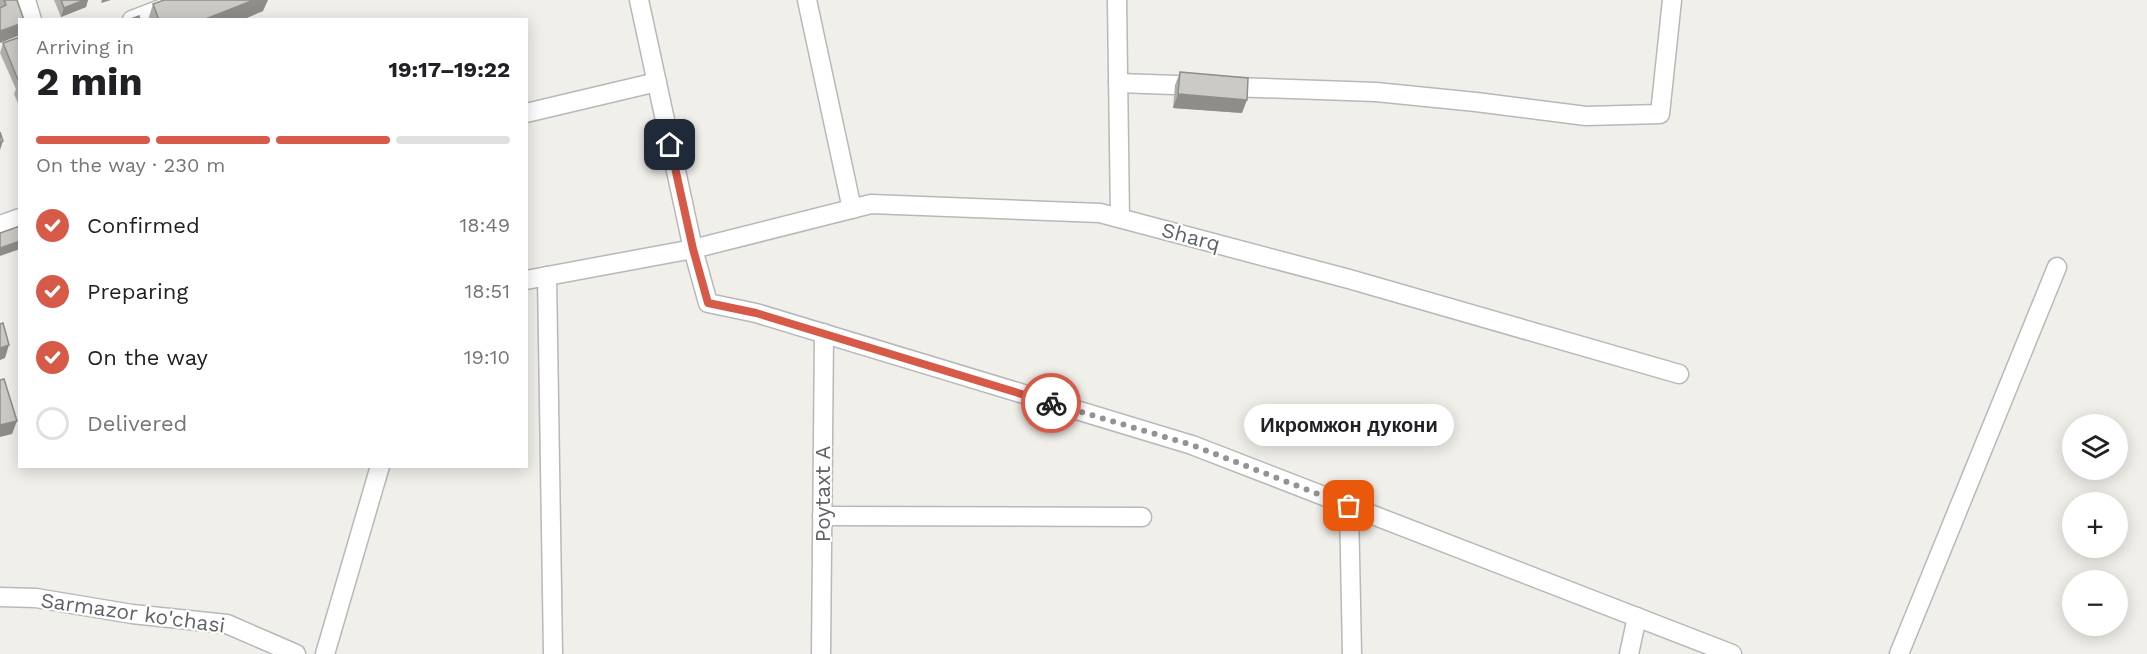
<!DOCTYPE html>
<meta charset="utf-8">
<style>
body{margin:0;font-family:"Work Sans",sans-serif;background:#f2f2f2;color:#202124;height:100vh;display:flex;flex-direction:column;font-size:22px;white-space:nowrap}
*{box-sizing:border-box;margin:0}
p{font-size:20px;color:#757577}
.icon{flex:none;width:33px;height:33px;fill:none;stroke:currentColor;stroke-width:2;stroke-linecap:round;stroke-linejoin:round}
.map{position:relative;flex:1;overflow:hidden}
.sheet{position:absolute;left:18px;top:18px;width:510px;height:450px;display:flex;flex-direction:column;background:#fff;border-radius:0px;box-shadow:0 3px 15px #0003}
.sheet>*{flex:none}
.buttons{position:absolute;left:2062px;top:414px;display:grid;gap:12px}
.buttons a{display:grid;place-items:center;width:66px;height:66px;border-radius:50%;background:#fff;box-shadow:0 3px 15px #0003;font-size:30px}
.pin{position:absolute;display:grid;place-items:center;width:51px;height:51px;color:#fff;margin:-26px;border-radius:12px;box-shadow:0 3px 9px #0006}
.courier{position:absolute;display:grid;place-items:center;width:60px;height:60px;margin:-30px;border:4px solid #d75a48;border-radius:50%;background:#fff;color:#222;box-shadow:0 2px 8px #0007}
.bubble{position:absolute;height:42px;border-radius:21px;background:#fff;box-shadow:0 3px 15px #0003;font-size:20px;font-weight:700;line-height:42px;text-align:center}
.summary em{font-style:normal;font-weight:700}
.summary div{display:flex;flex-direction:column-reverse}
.summary{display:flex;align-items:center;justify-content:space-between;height:102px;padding:0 18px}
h1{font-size:39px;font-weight:700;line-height:45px}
.bar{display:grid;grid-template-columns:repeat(4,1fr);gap:9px 6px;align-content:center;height:72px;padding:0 18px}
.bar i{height:8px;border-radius:4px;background:#e0e0e0}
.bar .current{background:#d75a48}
.bar p{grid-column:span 4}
ol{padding:0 18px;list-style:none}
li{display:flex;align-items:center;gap:18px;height:66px}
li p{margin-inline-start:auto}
li .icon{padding:6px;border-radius:50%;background:#d75a48;color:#fff;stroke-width:4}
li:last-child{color:#757577}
li i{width:33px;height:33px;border:3px solid #e0e0e0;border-radius:50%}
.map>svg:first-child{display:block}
</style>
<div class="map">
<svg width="2147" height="654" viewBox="0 0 2147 654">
<rect width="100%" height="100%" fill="#f0efe9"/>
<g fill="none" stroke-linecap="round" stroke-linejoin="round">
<!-- street casing -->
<g stroke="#b6b8bb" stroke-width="21">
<g id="street">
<polyline points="26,0 32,20"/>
<polyline points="639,0 693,249 871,204 1100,213 1349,279 1679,374"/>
<polyline points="807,0 852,209"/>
<polyline points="1117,0 1120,218"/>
<polyline points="132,20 184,0"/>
<polyline points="1118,83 1376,92 1476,102 1586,116 1660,114 1672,0"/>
<polyline points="526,113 657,82"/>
<polyline points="0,225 20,218"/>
<polyline points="547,276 553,654"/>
<polyline points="526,280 693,249 708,303 756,313 1192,445 1732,654"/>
<polyline points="1349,506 1352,654"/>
<polyline points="822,516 1142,517"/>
<polyline points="0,597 36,598 132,614 227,624 296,654"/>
<polyline points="325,654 380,466"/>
<polyline points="821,654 824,333"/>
<polyline points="1629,654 1637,617"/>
<polyline points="1899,654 2057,267"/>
</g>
</g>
<!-- street -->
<use href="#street" stroke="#fff" stroke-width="18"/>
</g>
<!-- wall -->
<g fill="#afaea9">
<polygon points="0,0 17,0 0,43"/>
<polygon points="54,0 88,0 86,7 61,17"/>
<polygon points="153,4 263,11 242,20 148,20"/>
<polygon points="20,37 20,108 14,94 16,89 0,53 3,43"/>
<polygon points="1180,72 1242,113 1173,108 1175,85"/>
</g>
<!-- shaded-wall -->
<g fill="#8f8d8a">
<polygon points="84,0 88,0 86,7 61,17 64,8"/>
<polygon points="102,0 111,0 101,3"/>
<polygon points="254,0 268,0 263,11 242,20 203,20"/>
<polygon points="20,24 20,35 0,43 0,31"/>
<polygon points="1178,94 1247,100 1242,113 1173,108"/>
<polygon points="3,141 0,150 0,142"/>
<polygon points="20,241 20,249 0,256 0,248"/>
<polygon points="9,345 5,358 0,360 0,348"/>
<polygon points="17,421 12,434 0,437 0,425"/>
</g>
<!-- building -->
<g fill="#cccac5" stroke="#8f8d8a" stroke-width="1.5">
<polygon points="4,0 17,0 24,20 20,20 20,24 0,31 0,8 6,5"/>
<polygon points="61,0 84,0 64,8"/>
<polygon points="164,0 254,0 203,20 159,20 153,4"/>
<polygon points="139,16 140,20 128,20"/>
<polygon points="20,37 20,80 18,80 3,43"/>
<polygon points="1180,72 1248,78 1247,100 1178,94"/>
<polygon points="0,132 3,141 0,142"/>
<polygon points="20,226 20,241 0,248 0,233"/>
<polygon points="3,323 9,345 0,348 0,324"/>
<polygon points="4,379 17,421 0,425 0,380"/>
</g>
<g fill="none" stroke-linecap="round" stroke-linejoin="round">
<!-- done -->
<polyline stroke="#929494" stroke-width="6" stroke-dasharray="0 10.8" points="1051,403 1192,445 1349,506"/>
<!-- route -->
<polyline stroke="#d75a48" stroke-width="8" points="670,145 693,249 708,303 756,313 1051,403"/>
</g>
<g text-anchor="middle" stroke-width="4.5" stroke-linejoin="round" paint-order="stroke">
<!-- street labels -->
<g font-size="21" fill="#606367" stroke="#fff">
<text transform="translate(1191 237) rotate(15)" y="7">Sharq</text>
<text transform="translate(823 494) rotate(-90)" y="7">Poytaxt A</text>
<text transform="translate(133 613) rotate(8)" y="7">Sarmazor ko'chasi</text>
</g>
</g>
</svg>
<div class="buttons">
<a><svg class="icon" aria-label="layers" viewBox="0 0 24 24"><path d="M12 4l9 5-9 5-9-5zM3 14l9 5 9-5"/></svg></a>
<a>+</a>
<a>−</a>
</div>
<div class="pin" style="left:1349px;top:506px;background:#ea580c"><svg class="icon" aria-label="bag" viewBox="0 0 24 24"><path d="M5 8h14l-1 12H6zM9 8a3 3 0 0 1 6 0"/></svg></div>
<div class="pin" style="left:670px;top:145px;background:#1f2937"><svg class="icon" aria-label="home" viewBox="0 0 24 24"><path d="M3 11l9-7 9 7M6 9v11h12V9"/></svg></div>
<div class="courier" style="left:1051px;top:403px"><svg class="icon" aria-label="bike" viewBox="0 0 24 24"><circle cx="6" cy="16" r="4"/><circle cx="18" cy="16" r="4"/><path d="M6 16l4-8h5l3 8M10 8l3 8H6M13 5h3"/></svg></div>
<div class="bubble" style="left:1244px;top:404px;width:210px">Икромжон дукони</div>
<section class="sheet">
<div class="summary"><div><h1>2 min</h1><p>Arriving in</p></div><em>19:17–19:22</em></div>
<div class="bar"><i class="current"></i><i class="current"></i><i class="current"></i><i></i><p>On the way · 230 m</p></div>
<ol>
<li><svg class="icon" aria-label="check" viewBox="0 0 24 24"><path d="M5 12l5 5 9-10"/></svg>Confirmed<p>18:49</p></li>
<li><svg class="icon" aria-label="check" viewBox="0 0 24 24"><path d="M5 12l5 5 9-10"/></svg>Preparing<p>18:51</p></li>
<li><svg class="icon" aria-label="check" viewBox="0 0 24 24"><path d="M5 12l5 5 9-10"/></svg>On the way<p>19:10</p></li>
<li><i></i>Delivered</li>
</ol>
</section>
</div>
